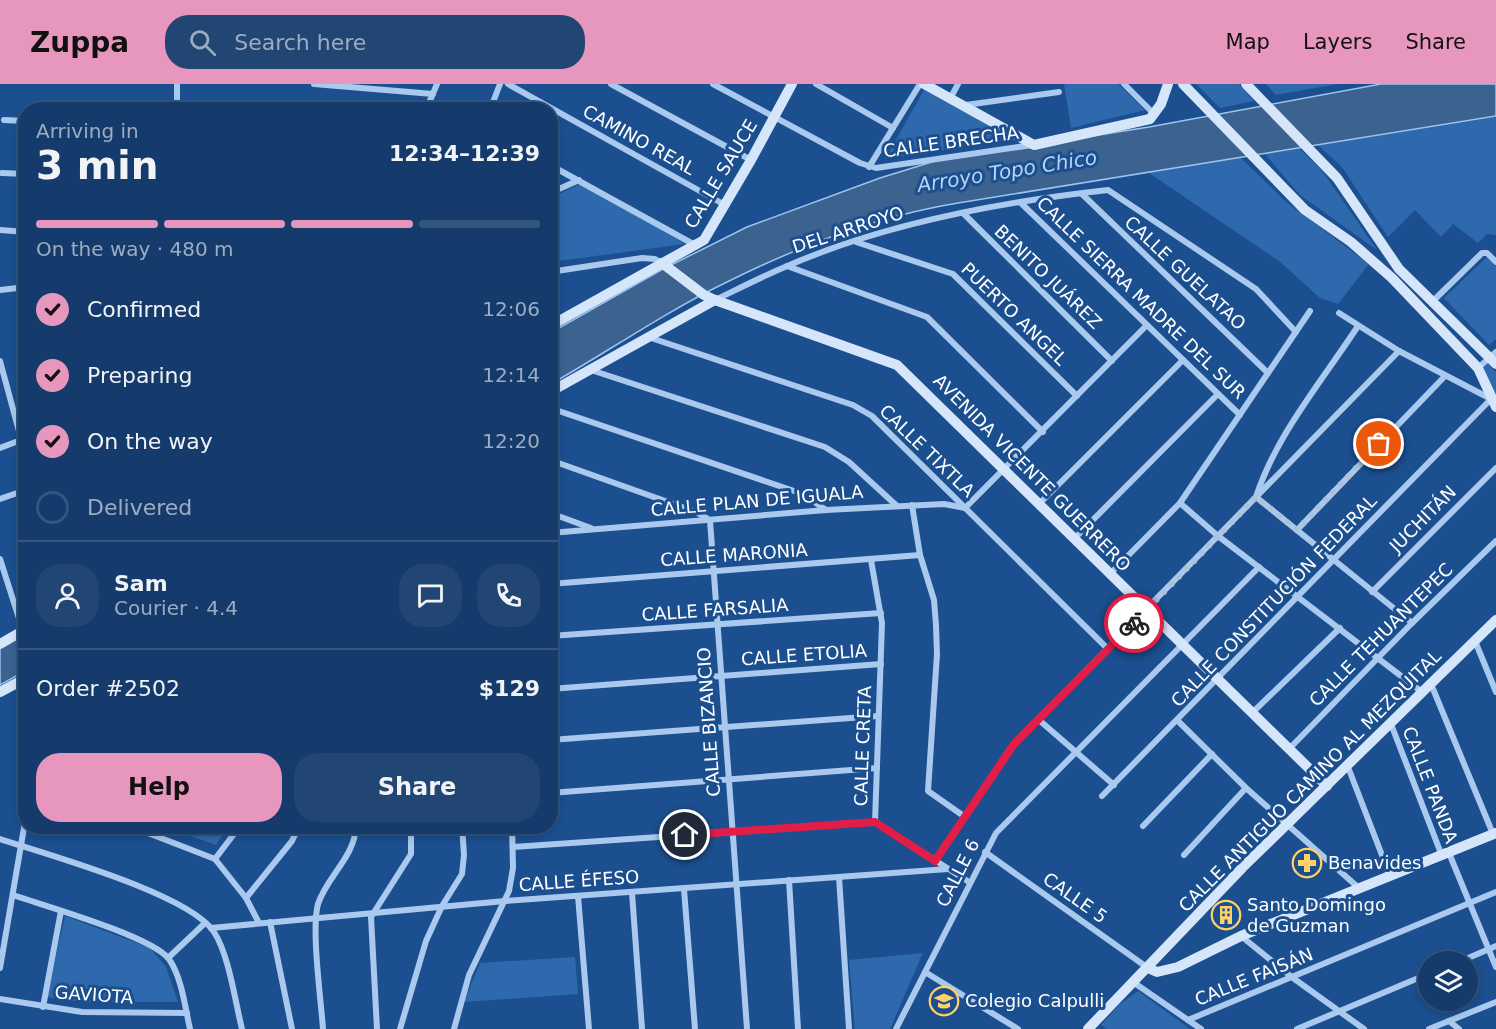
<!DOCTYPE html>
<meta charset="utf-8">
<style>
body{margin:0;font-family:"DejaVu Sans",sans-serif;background:#214673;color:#f1f3f6;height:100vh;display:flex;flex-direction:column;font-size:22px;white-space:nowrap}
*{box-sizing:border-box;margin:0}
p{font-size:20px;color:#9dadc1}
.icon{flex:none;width:33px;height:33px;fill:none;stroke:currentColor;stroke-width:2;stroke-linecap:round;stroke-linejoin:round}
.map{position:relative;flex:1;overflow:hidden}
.side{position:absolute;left:18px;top:18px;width:540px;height:732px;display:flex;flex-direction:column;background:#143b6b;border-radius:24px;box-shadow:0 3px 9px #0003,0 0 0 2px #33557e}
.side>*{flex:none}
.buttons{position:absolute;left:1418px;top:867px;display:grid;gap:12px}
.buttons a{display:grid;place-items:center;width:60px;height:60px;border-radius:50%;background:#143b6b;box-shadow:0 3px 9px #0003,0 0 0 2px #33557e;font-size:30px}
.pin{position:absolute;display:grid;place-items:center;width:51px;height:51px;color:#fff;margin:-26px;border:3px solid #fff;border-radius:50%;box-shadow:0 2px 6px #0007}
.courier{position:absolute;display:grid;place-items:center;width:60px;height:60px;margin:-30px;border:4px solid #e11d48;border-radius:50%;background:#fff;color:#222;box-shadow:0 2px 8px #0007}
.summary em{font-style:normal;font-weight:700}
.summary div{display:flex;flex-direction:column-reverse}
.summary{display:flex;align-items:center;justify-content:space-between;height:102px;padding:0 18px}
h1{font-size:39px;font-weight:700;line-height:45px}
.bar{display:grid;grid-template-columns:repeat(4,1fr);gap:9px 6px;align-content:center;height:72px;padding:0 18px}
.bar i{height:8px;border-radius:4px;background:#33557e}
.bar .selected{background:#e797bd}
.bar p{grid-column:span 4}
.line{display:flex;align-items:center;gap:15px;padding:0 18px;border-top:2px solid #33557e}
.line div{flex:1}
.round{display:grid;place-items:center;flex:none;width:63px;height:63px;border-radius:24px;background:#214673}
ol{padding:0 18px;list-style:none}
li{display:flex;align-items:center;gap:18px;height:66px}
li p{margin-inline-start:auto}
li .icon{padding:6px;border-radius:50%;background:#e797bd;color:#111;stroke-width:4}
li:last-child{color:#9dadc1}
li i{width:33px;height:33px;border:3px solid #33557e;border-radius:50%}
.action{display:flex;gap:12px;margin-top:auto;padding:12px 18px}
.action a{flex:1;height:69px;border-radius:24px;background:#e797bd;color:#111;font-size:24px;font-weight:700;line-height:69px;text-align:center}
.action a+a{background:#214673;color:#f1f3f6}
header{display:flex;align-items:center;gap:36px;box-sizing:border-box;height:84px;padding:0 30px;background:#e797bd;color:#111}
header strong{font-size:28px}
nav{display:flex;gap:33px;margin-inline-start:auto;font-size:21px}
.search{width:420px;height:54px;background:#214673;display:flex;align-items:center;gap:15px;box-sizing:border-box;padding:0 21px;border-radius:24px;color:#9dadc1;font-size:22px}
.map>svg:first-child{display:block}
</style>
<header>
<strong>Zuppa</strong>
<div class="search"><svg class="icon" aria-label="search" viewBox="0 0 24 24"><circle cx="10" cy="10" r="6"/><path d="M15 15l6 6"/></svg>Search here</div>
<nav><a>Map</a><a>Layers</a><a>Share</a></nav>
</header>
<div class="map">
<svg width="1496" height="945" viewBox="0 0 1496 945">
<rect width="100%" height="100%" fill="#1b4f8f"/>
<!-- green -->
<g fill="#2e69ad">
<polygon points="1064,0 1118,0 1145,26 1071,44"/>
<polygon points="1196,0 1239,0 1254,17 1220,24"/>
<polygon points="1266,0 1338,0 1276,11"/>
<polygon points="924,6 1015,55 885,75"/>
<polygon points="1496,33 1496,151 1487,150 1478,159 1453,140 1441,153 1415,126 1388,153 1342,83 1318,61"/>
<polygon points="1296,61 1323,88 1377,166 1300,111 1264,69"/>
<polygon points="1240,73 1286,118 1369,180 1338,220 1320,214 1279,177 1149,89"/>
<polygon points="583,99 685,160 551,178 550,114"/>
<polygon points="1487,173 1496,182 1496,255 1489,261 1444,214"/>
<polygon points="1488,280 1496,288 1496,314 1491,309 1484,283"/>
<polygon points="164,743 228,743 216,761"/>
<polygon points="65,832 150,864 166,883 178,918 81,918 47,913"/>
<polygon points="923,869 890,945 855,945 849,876"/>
<polygon points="575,873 578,910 464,918 480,879"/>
<polygon points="1138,907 1190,945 1107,945 1101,941 1119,921"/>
</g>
<!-- water -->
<g fill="#3c6290" stroke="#9cc4f0" stroke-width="1.5">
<path d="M 1381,0 L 1496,0 L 1496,32 L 958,119 C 878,132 797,163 725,199 C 665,228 609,267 551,300 L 550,249 L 663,185 L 747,143 L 880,94 L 935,77 L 1149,43 Z"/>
<polygon points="25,546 25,587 0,601 0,560"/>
</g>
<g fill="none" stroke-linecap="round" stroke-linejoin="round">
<!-- street -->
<g stroke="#a9c9ee" stroke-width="6">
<polyline points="314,0 433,10"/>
<polyline points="508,0 725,121"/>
<polyline points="611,0 751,76"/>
<polyline points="713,0 860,79 876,84 1032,61"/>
<polyline points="816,0 893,44"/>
<polyline points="1124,0 1155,31"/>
<polyline points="951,13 958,0"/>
<polyline points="966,21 1059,8"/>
<polyline points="177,26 177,0"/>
<polyline points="426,26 437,0"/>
<polyline points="490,26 500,0"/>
<polyline points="4,36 26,37"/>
<polyline points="550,81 695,161"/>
<polyline points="869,83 920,0"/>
<polyline points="2,89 26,90"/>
<polyline points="550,109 579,96"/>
<polyline points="1082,110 1268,289"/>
<polyline points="1021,119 1240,331"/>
<polyline points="964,130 1112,277"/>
<polyline points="0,146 26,148"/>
<polyline points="856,158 953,190 1077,312"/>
<polyline points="787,182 927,233 1043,348"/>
<polyline points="550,188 642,174 655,175 662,179"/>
<polyline points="0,206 26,203"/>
<path d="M 715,216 C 738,205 761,193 785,183 C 885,139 1000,118 1108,106 L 1256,205 L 1296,248"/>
<polyline points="1433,217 1482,169 1487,169 1496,178"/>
<path d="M 1358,242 C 1322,297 1276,351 1256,413 L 1412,539"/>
<polyline points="648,253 853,321 872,332 1107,564"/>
<polyline points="0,277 26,373"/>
<polyline points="1478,284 1496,268"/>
<polyline points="591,286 825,363 849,378 897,422"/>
<polyline points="550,324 803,410 826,426"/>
<polyline points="0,364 21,356"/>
<polyline points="550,376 696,428 710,436 747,945"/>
<polyline points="0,415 26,406"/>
<polyline points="1180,419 1218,452 1422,608"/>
<polyline points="912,421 920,471 934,516 936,541 937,570 928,707 965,733"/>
<polyline points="1038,421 1183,276"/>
<polyline points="550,429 591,444"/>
<polyline points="1297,446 1445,292"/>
<polyline points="550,449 826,426 944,420 965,424 1147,241"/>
<polyline points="1074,455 1218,310"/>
<polyline points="0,475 23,547"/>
<polyline points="871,476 882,539 875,738"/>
<polyline points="1110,490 1180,419 1310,227"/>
<polyline points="550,500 920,471"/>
<polyline points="1372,508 1496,384"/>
<polyline points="550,552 881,529"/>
<polyline points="1475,557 1496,608"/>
<polyline points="1431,600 1493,750"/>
<polyline points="550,605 881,580"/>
<polyline points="1252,629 1340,544"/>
<polyline points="1039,636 1114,701"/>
<polyline points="1178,637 1246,704 1360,805"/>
<polyline points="1391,640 1442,772"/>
<polyline points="550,656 878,632"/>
<polyline points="1289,665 1412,539 1496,457"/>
<polyline points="1348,683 1390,792"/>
<polyline points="550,709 877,684"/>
<polyline points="1102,712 1491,315 1399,267 1339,229"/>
<polyline points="875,738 969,798"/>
<polyline points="130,742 215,775 246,814 259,839"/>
<polyline points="1143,742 1212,670"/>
<path d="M 0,755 C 46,770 190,810 214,848 C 229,871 235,917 242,945"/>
<polyline points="513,763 875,738"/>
<polyline points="985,768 1148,884"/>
<polyline points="1449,769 1496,883"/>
<polyline points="1184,771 1246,704"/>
<polyline points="215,775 240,742"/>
<polyline points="935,777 1014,660 1399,267"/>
<polyline points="839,793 849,945"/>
<polyline points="789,796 798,945"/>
<polyline points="684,805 695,945"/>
<polyline points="632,809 642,945"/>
<path d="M 13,811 C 45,822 151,852 169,875 C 182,894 185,923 190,945"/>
<polyline points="578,812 589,945"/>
<polyline points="246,814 292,757 299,742"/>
<polyline points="270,838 292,945"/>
<polyline points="211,844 505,817 948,785"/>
<polyline points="1241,852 1293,894 1364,945"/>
<polyline points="168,874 205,839"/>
<polyline points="1459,878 1496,862"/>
<polyline points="0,884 26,732"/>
<polyline points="925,888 1018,945"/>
<polyline points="1133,898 1201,945"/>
<polyline points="0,915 82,928 187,929"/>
<polyline points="43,923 61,827"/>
<polyline points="1188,936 1496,808"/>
<polyline points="1449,937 1459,945"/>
<path d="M 323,945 C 321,916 311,845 318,820 C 327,792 355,773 356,742"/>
<polyline points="377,945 371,833 411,770 411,742"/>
<polyline points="400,945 426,857 442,822 462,790 464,771 462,742"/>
<polyline points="454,945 469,891 509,807 513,784 512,742"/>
<polyline points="896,945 996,749 1259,483"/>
<polyline points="1297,945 1428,890"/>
<polyline points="1429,945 1496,918"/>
</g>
<!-- secondary -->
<g stroke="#d6e6fa" stroke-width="10">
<polyline points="924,0 1034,61 1150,35 1161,20 1168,0"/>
<polyline points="1183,0 1305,126 1351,158 1392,194 1478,284 1496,323"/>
<polyline points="1246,0 1337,94 1399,185 1496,280"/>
<polyline points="662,179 704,211 715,216 897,281 1327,702"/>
<polyline points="550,242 704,156 751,76 792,0"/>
<polyline points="550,308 715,216"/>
<polyline points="0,560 26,545"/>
<polyline points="0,608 26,594"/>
<polyline points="1148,884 1157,888 1178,883 1241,852 1496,749"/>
<polyline points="1088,945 1243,783 1496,536"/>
</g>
</g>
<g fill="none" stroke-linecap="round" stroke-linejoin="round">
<!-- done -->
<polyline stroke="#afc1d8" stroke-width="6" stroke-dasharray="0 10.8" points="1134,539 1256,413 1297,446 1379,360"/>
<!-- route -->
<polyline stroke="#e11d48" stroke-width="8" points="685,751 875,738 935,777 1014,660 1134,539"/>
</g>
<!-- icons -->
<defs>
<g id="pharmacy-ring" transform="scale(1.5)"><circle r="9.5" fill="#1b4f8f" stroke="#ffd166" stroke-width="1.5"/><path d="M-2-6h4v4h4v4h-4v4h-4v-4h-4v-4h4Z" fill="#ffd166"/></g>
<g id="building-ring" transform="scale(1.5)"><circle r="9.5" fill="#1b4f8f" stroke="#ffd166" stroke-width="1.5"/><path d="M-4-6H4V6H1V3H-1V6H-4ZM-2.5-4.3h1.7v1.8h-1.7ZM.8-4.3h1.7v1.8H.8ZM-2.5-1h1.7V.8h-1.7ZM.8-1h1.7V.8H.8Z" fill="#ffd166"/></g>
<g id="school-ring" transform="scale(1.5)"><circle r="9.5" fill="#1b4f8f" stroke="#ffd166" stroke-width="1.5"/><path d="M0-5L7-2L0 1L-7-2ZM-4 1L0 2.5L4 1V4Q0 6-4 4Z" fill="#ffd166"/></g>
</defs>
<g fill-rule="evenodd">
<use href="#pharmacy-ring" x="1307" y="779"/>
<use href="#building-ring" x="1226" y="831"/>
<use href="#school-ring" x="944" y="917"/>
</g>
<g text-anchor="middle" stroke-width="6" stroke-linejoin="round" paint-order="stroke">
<!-- street labels -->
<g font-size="18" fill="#fff" stroke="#1b4f8f">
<text transform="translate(639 56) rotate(29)" y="6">CAMINO REAL</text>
<text transform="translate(951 58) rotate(-8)" y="6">CALLE BRECHA</text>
<text transform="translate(721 90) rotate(-59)" y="6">CALLE SAUCE</text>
<text transform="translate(848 146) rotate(-18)" y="6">DEL ARROYO</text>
<text transform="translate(1185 189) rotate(43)" y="6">CALLE GUELATAO</text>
<text transform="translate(1048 193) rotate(44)" y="6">BENITO JUÁREZ</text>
<text transform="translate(1141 214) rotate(44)" y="6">CALLE SIERRA MADRE DEL SUR</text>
<text transform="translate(1014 230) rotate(44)" y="6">PUERTO ANGEL</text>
<text transform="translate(927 367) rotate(44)" y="6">CALLE TIXTLA</text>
<text transform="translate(1032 389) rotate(45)" y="6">AVENIDA VICENTE GUERRERO</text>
<text transform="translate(757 417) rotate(-5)" y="6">CALLE PLAN DE IGUALA</text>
<text transform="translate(1423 435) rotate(-45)" y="6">JUCHITÁN</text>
<text transform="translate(734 471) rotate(-4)" y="6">CALLE MARONIA</text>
<text transform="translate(1274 517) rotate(-46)" y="6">CALLE CONSTITUCIÓN FEDERAL</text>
<text transform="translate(715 526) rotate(-4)" y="6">CALLE FARSALIA</text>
<text transform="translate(1381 551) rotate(-45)" y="6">CALLE TEHUANTEPEC</text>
<text transform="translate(804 571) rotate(-4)" y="6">CALLE ETOLIA</text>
<text transform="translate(709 638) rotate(-94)" y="6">CALLE BIZANCIO</text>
<text transform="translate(863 662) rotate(-88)" y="6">CALLE CRETA</text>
<text transform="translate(1310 697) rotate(-45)" y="6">CALLE ANTIGUO CAMINO AL MEZQUITAL</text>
<text transform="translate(1430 701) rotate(69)" y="6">CALLE PANDA</text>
<text transform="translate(958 789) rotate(-63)" y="6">CALLE 6</text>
<text transform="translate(579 797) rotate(-4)" y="6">CALLE ÉFESO</text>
<text transform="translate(1075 814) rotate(35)" y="6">CALLE 5</text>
<text transform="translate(1254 893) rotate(-22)" y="6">CALLE FAISÁN</text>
<text transform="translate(94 911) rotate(4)" y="6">GAVIOTA</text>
</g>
<!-- poi labels -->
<g font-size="18" fill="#fff" stroke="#1b4f8f" text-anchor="start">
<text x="1328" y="785">Benavides</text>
<text x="1247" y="827">Santo Domingo<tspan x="1247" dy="21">de Guzman</tspan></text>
<text x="965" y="923">Colegio Calpulli</text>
</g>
<!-- water labels -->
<g font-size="20" font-style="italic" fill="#b5d3f5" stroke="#1b4f8f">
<text transform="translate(1007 87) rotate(-9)" y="7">Arroyo Topo Chico</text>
</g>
</g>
</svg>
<div class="buttons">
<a><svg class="icon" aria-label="layers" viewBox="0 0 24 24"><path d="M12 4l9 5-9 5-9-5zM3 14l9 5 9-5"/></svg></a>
</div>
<div class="pin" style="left:1379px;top:360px;background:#ea580c"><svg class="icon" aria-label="bag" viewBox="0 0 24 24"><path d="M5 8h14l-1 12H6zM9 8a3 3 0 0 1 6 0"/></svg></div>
<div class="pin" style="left:685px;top:751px;background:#1f2937"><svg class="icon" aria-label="home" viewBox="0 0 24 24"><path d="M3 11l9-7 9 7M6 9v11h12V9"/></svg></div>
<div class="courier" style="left:1134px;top:539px"><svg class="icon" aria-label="bike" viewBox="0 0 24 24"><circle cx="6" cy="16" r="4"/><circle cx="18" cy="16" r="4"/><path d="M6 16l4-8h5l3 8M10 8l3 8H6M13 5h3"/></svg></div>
<section class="side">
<div class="summary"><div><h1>3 min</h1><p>Arriving in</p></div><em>12:34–12:39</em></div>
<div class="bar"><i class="selected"></i><i class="selected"></i><i class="selected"></i><i></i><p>On the way · 480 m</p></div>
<ol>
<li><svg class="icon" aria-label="check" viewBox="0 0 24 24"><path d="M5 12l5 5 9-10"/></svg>Confirmed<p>12:06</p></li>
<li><svg class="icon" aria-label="check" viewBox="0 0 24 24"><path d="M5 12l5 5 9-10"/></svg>Preparing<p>12:14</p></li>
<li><svg class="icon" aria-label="check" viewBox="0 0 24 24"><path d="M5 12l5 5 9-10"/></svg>On the way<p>12:20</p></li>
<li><i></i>Delivered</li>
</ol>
<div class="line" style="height:108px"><a class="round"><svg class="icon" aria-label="person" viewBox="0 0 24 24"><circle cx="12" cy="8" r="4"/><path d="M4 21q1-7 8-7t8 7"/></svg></a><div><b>Sam</b><p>Courier · 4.4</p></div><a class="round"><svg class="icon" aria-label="chat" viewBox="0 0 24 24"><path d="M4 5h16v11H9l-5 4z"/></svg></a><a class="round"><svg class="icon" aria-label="phone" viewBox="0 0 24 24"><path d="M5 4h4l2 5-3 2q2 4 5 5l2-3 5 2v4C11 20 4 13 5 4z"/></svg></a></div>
<div class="line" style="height:78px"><div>Order #2502</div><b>$129</b></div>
<div class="action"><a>Help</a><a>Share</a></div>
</section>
</div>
